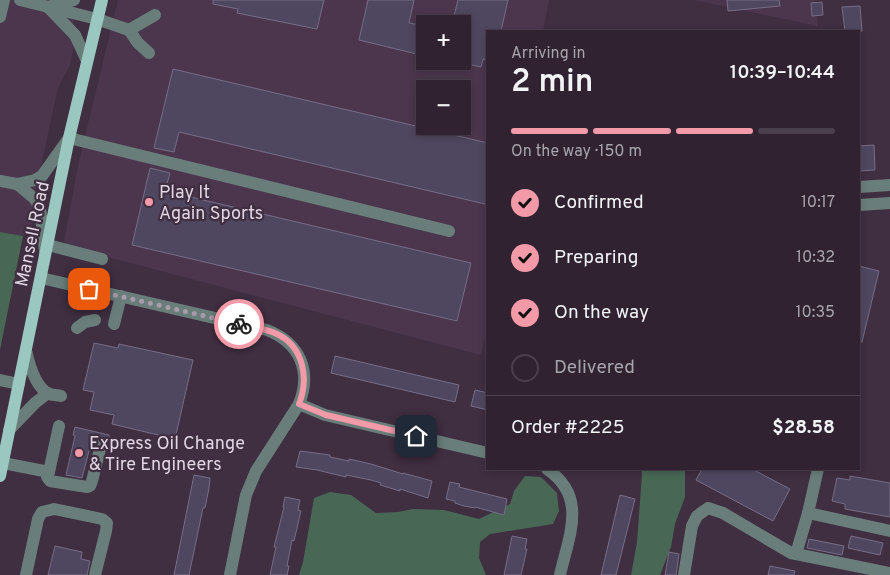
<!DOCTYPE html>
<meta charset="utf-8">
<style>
body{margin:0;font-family:Overpass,sans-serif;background:#3c2f3d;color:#f1f3f6;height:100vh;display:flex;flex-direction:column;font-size:19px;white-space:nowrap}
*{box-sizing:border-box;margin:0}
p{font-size:16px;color:#a8a4ab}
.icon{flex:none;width:28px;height:28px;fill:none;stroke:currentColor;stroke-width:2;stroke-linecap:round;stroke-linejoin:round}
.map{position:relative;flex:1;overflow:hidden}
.panel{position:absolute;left:486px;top:30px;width:374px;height:440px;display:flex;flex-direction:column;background:#302231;border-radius:0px;box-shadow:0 2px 8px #0003,0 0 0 1px #4b3f4d}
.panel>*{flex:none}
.controls{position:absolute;left:416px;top:15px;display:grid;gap:10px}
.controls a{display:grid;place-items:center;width:55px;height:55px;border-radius:0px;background:#302231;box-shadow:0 2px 8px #0003,0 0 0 1px #4b3f4d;font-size:25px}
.pin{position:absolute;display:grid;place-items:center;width:42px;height:42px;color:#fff;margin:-21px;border-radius:10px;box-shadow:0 2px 8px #0006}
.courier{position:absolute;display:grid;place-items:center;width:50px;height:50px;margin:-25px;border:4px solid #f39aa9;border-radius:50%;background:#fff;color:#222;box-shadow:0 1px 6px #0007}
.overview em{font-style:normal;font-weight:600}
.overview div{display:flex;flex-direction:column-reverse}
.overview{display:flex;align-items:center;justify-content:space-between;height:85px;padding:0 25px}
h1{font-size:32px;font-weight:600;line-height:38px}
.bar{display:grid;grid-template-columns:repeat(4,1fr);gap:8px 5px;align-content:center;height:60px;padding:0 25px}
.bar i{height:6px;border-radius:4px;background:#4b3f4d}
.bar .current{background:#f39aa9}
.bar p{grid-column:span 4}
.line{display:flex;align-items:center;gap:12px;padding:0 25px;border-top:1px solid #4b3f4d}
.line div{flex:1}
ol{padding:0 25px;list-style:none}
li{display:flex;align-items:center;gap:15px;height:55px}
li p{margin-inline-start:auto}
li .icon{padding:5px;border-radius:50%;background:#f39aa9;color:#111;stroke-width:4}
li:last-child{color:#a8a4ab}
li i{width:28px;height:28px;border:2px solid #4b3f4d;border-radius:50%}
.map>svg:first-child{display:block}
</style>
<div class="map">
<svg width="890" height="575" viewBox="0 0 890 575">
<rect width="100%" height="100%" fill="#402e41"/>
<!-- built -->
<g fill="#4c364e" fill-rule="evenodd">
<polygon points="0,0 78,0 71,36 74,46 70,65 58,88 33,202 37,217 23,236 0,232"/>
<path d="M 118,0 L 549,0 L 543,31 L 488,31 L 488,323 L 481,355 L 66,246 L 64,241 L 79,161 ZM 425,24 L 462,24 L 462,61 L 425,61 ZM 425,89 L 462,89 L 462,126 L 425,126 Z"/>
<polygon points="694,0 815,0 818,26 817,26"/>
</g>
<!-- green -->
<g fill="#486755">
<polygon points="0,232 23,236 0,350"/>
<polygon points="641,469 685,469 685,497 675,524 671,547 660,575 631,575 637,542 642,474"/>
<polygon points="525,476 541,477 557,493 559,511 553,524 490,534 480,542 479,558 486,575 299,575 303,562 314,498 330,492 351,495 376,513 398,512 413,509 444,510 479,519 510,504 514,491"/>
</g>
<!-- building -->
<g fill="#4f475f" stroke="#766d87">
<polygon points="213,0 324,0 317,29 237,13 238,9 213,4"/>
<polygon points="368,0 414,0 409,23 425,26 425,56 359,40"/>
<polygon points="458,0 508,0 501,31 488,31 488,60 483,59 481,67 462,63 462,24 452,24"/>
<polygon points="727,0 779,0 780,6 728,11"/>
<polygon points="822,2 823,15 812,16 811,3"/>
<polygon points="860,6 862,31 845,31 842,7"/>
<polygon points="173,69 488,143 488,195 485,204 179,132 174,152 154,148"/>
<polygon points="874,145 875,170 859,171 859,160 860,160 859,146"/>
<polygon points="150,168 170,173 165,191 471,263 457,321 132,245"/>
<polygon points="859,266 879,271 862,342 859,342"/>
<polygon points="94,343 118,348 119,344 193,360 175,439 112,424 114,415 90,410 94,392 83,390"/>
<polygon points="335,356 459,385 455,402 331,373"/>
<polygon points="475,390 488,393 488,410 471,406"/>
<polygon points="75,427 109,435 110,442 102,437 95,440 92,447 90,447 82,478 66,475 75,436 73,435"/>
<polygon points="300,451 330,455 330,457 349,461 349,459 371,464 403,474 403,473 432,481 428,498 400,489 400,491 380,485 381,483 371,480 346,475 346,477 317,470 296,467"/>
<polygon points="702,469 752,469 790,489 773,521 696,480"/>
<polygon points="194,475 210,478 209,488 205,508 203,508 189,575 174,575"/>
<polygon points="850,476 890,483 890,517 845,509 845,504 832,501 837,478 850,480"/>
<polygon points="450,482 460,484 459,487 507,499 504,515 475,507 475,508 464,506 455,503 455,501 446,499"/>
<polygon points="620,495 635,499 616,575 601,575"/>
<polygon points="285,497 300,500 298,510 301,511 294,541 292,540 287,566 289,566 287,575 270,575 276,547 274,547 284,507 283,507"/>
<polygon points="512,536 527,539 525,549 527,549 521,575 504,575"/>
<polygon points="851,536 883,543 880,555 848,548"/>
<polygon points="809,539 844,546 842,555 807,548"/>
<polygon points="55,546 82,552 81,559 90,561 87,575 48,575"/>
<polygon points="669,552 679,554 676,575 665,575"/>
<polygon points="770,566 795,571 794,575 768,575"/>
</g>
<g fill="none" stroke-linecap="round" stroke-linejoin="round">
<!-- minor -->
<g stroke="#697e7b" stroke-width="12">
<polyline points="20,0 97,19 129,30 138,43 149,53"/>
<polyline points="51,6 74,0"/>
<polyline points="48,7 75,35 87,61"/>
<polyline points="0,17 4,0"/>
<polyline points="129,30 155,15"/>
<polyline points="0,181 17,184"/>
<polyline points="859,187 890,185"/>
<polyline points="859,205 890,203"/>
<polyline points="48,245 102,259"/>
<polyline points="45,251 40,208 35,199 17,184 35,180 42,176 69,138 449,231"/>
<path d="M 41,278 L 267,330 C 300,343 312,371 299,404 L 256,471 L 246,495 L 230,575"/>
<polyline points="114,324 121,296"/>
<polyline points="77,328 85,322 95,320"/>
<path d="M 26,350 C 29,364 35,387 49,394 C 52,395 58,395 61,396"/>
<polyline points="0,380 19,384"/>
<polyline points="299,404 325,415 488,453"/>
<polyline points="9,430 35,403 48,393"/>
<polyline points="3,463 49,472 47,477 50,481 87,487 90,486 92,481 101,445"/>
<path d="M 547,469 C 588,497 569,535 560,575"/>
<polyline points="49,472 59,426"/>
<polyline points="808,513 890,531"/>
<polyline points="796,554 808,513 818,469"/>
<polyline points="26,575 38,519 42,512 54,509 102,519 107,523 106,531 95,575"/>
<polyline points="684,575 692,526 697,516 708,508 723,513 791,553 890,573"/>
</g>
<!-- major -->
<polyline stroke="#9bc7c1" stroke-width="12" points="0,476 69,138 102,0"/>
</g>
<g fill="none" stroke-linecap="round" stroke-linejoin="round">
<!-- done -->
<polyline stroke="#a99ba9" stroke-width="5" stroke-dasharray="0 9" points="89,289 239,324"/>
<!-- route -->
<path stroke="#f39aa9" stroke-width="6" d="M 239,324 C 251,327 265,328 277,334 C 304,347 309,379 299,404 L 326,415 L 416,436"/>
</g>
<!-- markers -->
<g fill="#f39aa9" stroke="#402e41" stroke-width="2">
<circle cx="149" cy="202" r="5"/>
<circle cx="79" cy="453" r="5"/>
</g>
<g text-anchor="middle" stroke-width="4.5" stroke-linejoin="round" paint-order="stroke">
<!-- poi labels -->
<g font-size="18" fill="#e1d5e1" stroke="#402e41" text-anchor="start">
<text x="159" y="198">Play It<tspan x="159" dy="21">Again Sports</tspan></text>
<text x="89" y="449">Express Oil Change<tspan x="89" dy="21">&amp; Tire Engineers</tspan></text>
</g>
<!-- street labels -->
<g font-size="18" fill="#e1d5e1" stroke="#402e41">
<text transform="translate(32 234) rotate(-78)" y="6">Mansell Road</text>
</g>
</g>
</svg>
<div class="controls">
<a>+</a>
<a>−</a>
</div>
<div class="pin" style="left:89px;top:289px;background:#ea580c"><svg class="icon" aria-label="bag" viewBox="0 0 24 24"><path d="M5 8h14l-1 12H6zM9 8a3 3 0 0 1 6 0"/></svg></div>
<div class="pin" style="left:416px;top:436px;background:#1f2937"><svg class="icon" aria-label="home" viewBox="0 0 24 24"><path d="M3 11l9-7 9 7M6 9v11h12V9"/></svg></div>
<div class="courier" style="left:239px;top:324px"><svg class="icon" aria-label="bike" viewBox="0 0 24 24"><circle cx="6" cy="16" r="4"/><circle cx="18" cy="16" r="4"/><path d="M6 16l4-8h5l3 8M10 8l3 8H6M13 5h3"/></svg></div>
<section class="panel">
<div class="overview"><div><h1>2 min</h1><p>Arriving in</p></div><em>10:39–10:44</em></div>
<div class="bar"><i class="current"></i><i class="current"></i><i class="current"></i><i></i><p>On the way · 150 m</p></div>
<ol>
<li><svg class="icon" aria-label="check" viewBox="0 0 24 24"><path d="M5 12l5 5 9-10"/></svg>Confirmed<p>10:17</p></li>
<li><svg class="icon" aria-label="check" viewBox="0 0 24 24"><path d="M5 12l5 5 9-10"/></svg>Preparing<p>10:32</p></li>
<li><svg class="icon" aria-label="check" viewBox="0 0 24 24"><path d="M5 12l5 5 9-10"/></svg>On the way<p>10:35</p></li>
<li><i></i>Delivered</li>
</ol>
<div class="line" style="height:65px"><div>Order #2225</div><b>$28.58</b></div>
</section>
</div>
